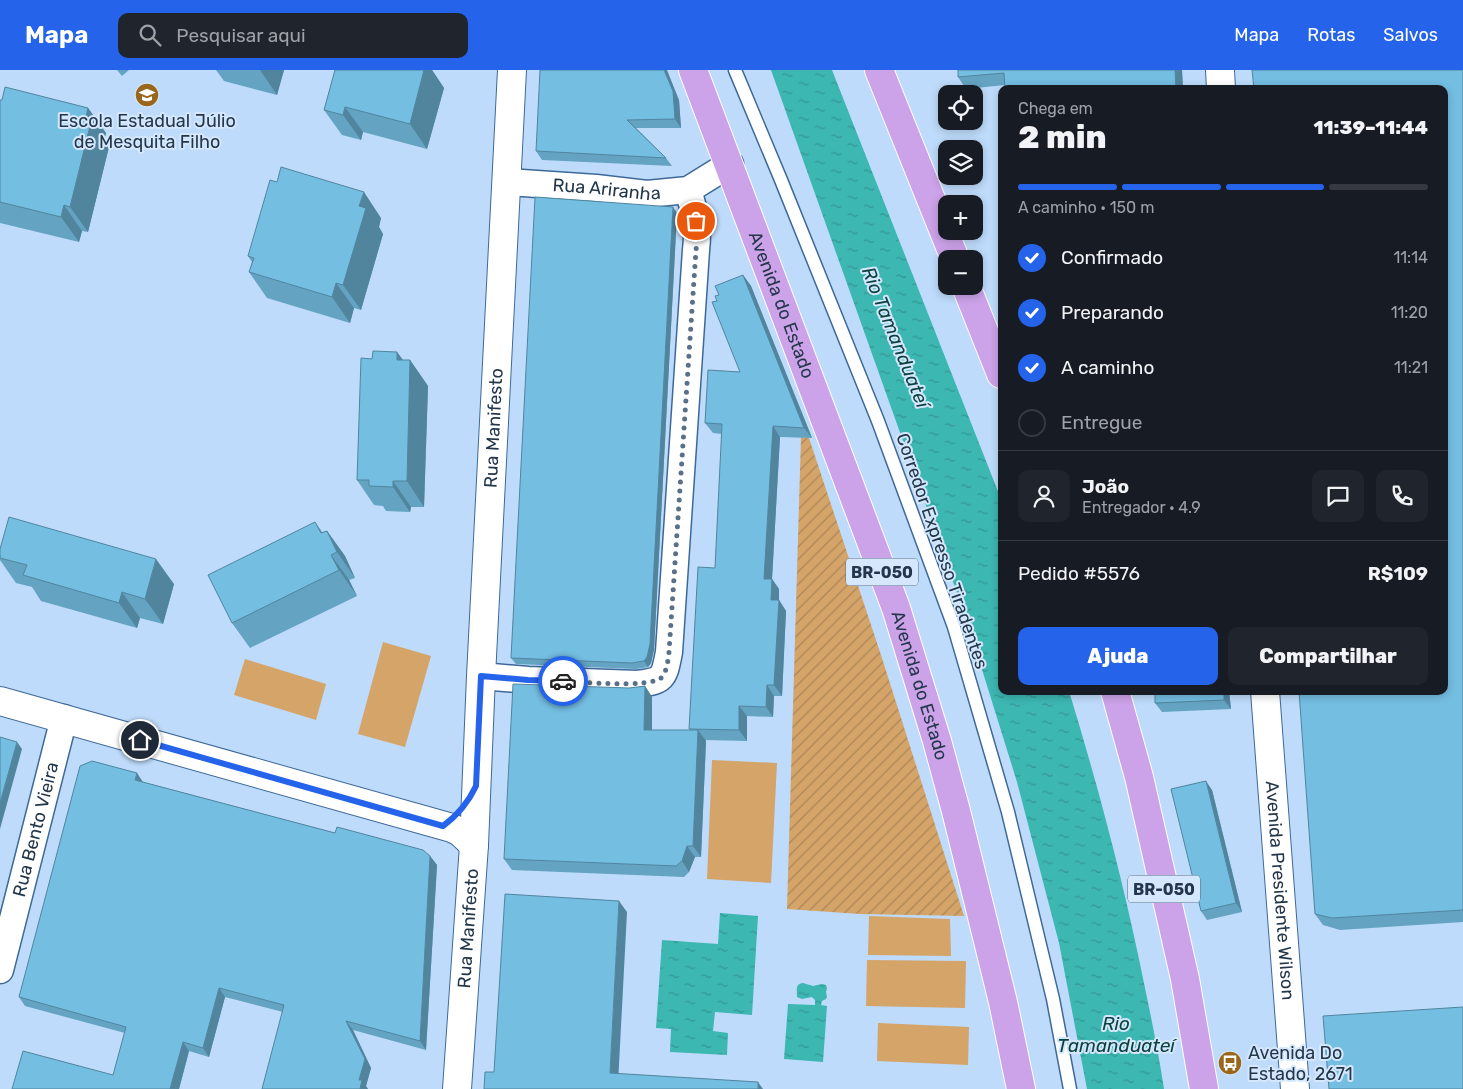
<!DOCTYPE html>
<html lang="pt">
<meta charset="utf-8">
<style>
body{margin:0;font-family:Rubik,sans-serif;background:#20242c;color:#f1f3f6;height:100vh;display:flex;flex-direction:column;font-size:19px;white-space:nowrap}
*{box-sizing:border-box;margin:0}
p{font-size:16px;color:#9ea1a6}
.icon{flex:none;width:28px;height:28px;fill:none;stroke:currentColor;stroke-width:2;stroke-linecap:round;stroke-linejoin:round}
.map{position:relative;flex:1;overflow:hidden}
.sheet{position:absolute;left:998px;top:15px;width:450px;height:610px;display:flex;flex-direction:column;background:#171b24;border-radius:10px;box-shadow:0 2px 8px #0003}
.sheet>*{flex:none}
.buttons{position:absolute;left:938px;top:15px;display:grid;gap:10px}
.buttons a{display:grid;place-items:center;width:45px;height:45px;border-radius:10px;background:#171b24;box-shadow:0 2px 8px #0003;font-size:25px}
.pin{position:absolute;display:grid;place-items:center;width:42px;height:42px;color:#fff;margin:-21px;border:2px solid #fff;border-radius:50%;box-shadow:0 1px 5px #0007}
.courier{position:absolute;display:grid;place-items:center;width:50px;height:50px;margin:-25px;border:4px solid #2563eb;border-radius:50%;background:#fff;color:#222;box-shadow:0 1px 6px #0007}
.summary em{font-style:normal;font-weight:800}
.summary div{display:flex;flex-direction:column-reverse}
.summary{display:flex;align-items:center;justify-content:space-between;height:85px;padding:0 20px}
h1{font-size:32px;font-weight:800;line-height:38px}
.bar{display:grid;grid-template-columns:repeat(4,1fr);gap:8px 5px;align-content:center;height:60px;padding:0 20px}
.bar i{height:6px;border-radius:4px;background:#363941}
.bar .current{background:#2563eb}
.bar p{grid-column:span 4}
.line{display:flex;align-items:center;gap:12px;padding:0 20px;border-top:1px solid #363941}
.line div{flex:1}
.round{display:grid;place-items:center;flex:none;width:52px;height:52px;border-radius:10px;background:#20242c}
ol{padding:0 20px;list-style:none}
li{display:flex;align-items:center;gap:15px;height:55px}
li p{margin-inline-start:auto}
li .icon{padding:5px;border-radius:50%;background:#2563eb;color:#fff;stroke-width:4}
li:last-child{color:#9ea1a6}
li i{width:28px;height:28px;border:2px solid #363941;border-radius:50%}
.primary-button{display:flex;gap:10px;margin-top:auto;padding:10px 20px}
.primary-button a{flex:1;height:58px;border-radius:10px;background:#2563eb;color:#fff;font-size:20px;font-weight:800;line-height:58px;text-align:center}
.primary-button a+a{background:#20242c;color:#f1f3f6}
header{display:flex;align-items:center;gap:30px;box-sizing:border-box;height:70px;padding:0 25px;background:#2563eb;color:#fff}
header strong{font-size:24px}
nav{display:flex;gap:28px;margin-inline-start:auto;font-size:18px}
.search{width:350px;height:45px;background:#20242c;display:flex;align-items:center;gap:12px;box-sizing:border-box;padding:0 18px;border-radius:10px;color:#9ea1a6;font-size:19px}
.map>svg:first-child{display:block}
</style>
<header>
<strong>Mapa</strong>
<div class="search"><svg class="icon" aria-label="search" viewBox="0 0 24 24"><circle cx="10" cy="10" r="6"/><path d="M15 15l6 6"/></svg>Pesquisar aqui</div>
<nav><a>Mapa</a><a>Rotas</a><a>Salvos</a></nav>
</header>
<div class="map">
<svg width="1463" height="1019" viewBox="0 0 1463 1019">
<defs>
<pattern id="garden-furrows" width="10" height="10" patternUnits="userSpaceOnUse" patternTransform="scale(1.25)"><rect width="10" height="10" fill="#d4a469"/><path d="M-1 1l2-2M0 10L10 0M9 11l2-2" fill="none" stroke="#ac8658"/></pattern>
<pattern id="water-ripples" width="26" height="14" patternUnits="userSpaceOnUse" patternTransform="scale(1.25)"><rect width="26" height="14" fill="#3db7b2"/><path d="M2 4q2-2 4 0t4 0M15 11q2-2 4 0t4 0" fill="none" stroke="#339693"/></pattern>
</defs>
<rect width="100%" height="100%" fill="#bedbfb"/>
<!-- garden -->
<polygon fill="url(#garden-furrows)" points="801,367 809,368 881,585 964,846 860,844 787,839"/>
<!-- pitch -->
<g fill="#d4a469">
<polygon points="383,572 431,586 405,677 358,664"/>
<polygon points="245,589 326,614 316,650 234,625"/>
<polygon points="712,690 777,693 771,813 707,809"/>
<polygon points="869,846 950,849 951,886 868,885"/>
<polygon points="867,890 966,891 965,938 866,936"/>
<polygon points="878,953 969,957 968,995 877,991"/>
</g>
<!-- water -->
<g fill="url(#water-ripples)">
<path d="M 771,0 L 832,0 L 1001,429 L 1001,621 L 1069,621 C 1099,719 1125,818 1145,918 C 1152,952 1159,985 1164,1019 L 1087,1019 L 1059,873 L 1017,712 L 966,548 Z"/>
<polygon points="720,843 758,846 752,945 715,942 713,961 728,963 727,985 670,982 671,959 656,958 662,870 718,874"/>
<path d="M 803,913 L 813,916 L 822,914 L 826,915 L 827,918 L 826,922 L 827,927 L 826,929 L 822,931 L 821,935 L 827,936 L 823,992 L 784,989 L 788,934 L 815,935 L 815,930 L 812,927 L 802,929 L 797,927 C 797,920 795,914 803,913 Z"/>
</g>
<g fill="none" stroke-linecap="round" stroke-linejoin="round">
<!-- lane casing -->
<g stroke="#3d6998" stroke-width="15">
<polyline id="lane" points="735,0 781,110 878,351 954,557 1008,742 1053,929 1070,1019"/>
</g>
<!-- street casing -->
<g stroke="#3d6998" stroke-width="29">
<g id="street">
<path id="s1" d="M 507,112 L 596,118 L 647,124 L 688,120 L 730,94"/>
<path d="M 481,606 L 528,610 L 637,614 C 664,611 664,608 669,582 L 696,180 C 699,156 695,143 688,120"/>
<path id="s2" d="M 0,900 L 64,648"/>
</g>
</g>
<!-- secondary casing -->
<g stroke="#3d6998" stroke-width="30">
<g id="secondary">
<polyline points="1220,0 1221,19"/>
<path id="s3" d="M 1265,621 L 1295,1019"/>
<polyline points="0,631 452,758 460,762 474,775"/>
<path id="s4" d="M 457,1019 L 474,775 L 481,606 L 512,0"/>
</g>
</g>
<!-- highway casing -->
<g stroke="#fff" stroke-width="30">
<g id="highway">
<path id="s5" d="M 693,0 L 896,538 L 937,671 L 956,741 L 1003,932 L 1021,1019"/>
<polyline points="879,0 955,189"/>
<polyline points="966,216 1001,304"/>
<polyline points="1115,621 1139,707 1185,909 1204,1019"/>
</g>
</g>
<!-- lane -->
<use href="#lane" stroke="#fff" stroke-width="12"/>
<!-- street -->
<use href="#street" stroke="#fff" stroke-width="26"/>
<!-- secondary -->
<use href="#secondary" stroke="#fff" stroke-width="28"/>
<!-- highway -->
<use href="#highway" stroke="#cca2e8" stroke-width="28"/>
</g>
<!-- wall -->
<g fill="#64a3c2">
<polygon points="117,0 129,0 122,6"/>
<polygon points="216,0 284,0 277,25 224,11"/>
<polygon points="335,0 432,0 444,18 427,79 363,62 361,70 342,65 324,40"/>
<polygon points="958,0 1182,0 1183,19 1005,15 966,19 958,7"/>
<polygon points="1463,0 1463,852 1340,860 1323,855 1315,844"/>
<polygon points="0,30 88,38 106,63 104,71 109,77 88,162 82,161 79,172 0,153"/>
<polygon points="679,30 681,58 636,58 666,88 672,96 542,90 536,81"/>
<polygon points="677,143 654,580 651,593 648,597 636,599 516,594 511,588"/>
<polygon points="381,148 379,157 383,164 361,240 354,238 350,253 267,228 249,202 252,192 248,186"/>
<polygon points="743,205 751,216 812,368 780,367 772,509 779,519 779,530 786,541 782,626 774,626 773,647 747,646 747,671 705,670 706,671 701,787 695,787 689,802 684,807 512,800 504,789 629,618 645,616 652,627 652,660 690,660 689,659 715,498 722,364 713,363 705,353 740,302 717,231 719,225"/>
<polygon points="397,282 403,290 410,290 428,316 424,437 411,437 410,442 386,441 383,436 374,435 357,410 372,289"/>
<polygon points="315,452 323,463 327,461 345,486 355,508 349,510 357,526 250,578 232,553"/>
<polygon points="0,479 174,514 163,554 140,548 137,558 41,531 32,517 16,513 0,490"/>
<polygon points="1155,621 1229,621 1231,639 1162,642 1155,633"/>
<polygon points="143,712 335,763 430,786 437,795 426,980 353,960 371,998 366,1016 368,1019 262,1019 283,942 225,927 209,987 189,981 179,1019 12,1019 113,1005 125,963 25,936 19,927"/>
<polygon points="1212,720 1242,842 1207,850 1201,841"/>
</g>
<!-- shaded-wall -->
<g fill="#51859e">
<polygon points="260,0 284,0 277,25"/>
<polygon points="424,0 432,0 444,18 427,79 410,54"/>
<polygon points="664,0 667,0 679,30 681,58 675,49"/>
<polygon points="1175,0 1182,0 1183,19 1176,19"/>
<polygon points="345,37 363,62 361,70 343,45"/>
<polygon points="88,38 106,63 104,71 109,77 88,162 70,137 85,51"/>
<polygon points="364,122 381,148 379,157 383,164 361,240 343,215 359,136"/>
<polygon points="64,135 82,161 79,172 61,147"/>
<polygon points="673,137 677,143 654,580 651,593 648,597 644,591"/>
<polygon points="743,205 751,216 812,368 804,358"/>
<polygon points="336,213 354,238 350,253 332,227"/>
<polygon points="397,282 410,300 410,290 428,316 424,437 407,411 397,290"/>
<polygon points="773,356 780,367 772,509 779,519 779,530 786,541 782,626 774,615 771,530 764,509"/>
<polygon points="393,411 411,437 410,442 393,417"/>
<polygon points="327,461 345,486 355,508 337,482"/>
<polygon points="331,485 349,510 357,526 339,500"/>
<polygon points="156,489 174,514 163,554 145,529"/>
<polygon points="122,522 140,548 137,558 119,533"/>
<polygon points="767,615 774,626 773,647 766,637"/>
<polygon points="645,616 652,627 652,671 644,660"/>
<polygon points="1224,621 1229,621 1231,639 1224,630"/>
<polygon points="739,636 747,646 747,671 739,660"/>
<polygon points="698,660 706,671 701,787 693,776"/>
<polygon points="17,672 22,679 0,759 0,733"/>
<polygon points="137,703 143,712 141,719 135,710"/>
<polygon points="1206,711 1212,720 1242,842 1236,833"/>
<polygon points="687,776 695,787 689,802 682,791"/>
<polygon points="430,786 437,795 426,980 420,971"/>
<polygon points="619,831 627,842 618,1014 610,1003"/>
<polygon points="219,918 225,927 209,987 203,978"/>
<polygon points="346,951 353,960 371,998 366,1016 368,1019 360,1019 359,1010"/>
<polygon points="183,972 189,981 179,1019 170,1019"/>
<polygon points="758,1012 763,1019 758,1019"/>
</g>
<!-- building -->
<g fill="#74bee2" stroke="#51859e">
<polygon points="335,0 424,0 410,54 345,37 343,45 324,40"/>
<polygon points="540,0 664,0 673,21 675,49 627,50 666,88 536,81"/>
<polygon points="958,0 1175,0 1176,19 1005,19 1004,3 958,7"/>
<polygon points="1252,0 1463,0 1463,840 1332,848 1315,844 1299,621 1444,621 1444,19 1254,19"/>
<polygon points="5,17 88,38 85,51 91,52 70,137 64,135 61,147 0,132 0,30 2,30"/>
<polygon points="281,97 364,122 359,136 366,138 343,215 336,213 332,227 249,202 254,188 248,186 270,110 277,112"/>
<polygon points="535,127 673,137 650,574 647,587 644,591 632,593 511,588"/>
<polygon points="743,205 804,358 773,356 764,509 772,509 771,530 779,530 774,615 767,615 766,637 739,636 739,660 689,659 698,497 715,498 722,354 705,353 708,300 740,302 712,232 717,231 715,226 719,225 715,216"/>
<polygon points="373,281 397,282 397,290 410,290 407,411 393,411 393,417 369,416 369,410 357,410 361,288 372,289"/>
<polygon points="9,447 156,489 145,529 122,522 119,533 23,505 27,495 0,488 0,479"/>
<polygon points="315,452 321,463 327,461 337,482 331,485 339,500 232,553 208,505"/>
<polygon points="513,614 629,618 645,616 644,660 698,660 693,776 687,776 682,791 676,796 504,789"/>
<polygon points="1155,621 1224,621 1224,630 1155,633"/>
<polygon points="0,667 17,672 0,733"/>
<polygon points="92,691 137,703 135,710 335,763 337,757 423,780 430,786 420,971 346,951 365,989 359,1010 362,1010 360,1019 262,1019 284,935 219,918 203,978 183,972 170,1019 12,1019 23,981 113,1005 126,957 19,927 80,696"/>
<polygon points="1206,711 1236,833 1201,841 1171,719"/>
<polygon points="505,824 619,831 610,1003 758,1012 758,1019 484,1019 485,1002 494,1002"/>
<polygon points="1463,937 1463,1019 1329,1019 1323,946"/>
</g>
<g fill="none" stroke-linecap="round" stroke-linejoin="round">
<!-- done -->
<path stroke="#597089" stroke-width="5" stroke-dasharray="0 9" d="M 563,611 C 581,612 649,618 661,608 C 667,602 668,590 669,582 L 696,180 L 698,164 L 696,151"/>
<!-- route -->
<path stroke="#2563eb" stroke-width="6" d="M 140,670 L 443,756 C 458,745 468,733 476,716 L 481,606 L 528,610 L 563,611"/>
</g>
<!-- icons -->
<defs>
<g id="school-disc" transform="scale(1.25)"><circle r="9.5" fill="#99661b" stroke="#d4e7fc"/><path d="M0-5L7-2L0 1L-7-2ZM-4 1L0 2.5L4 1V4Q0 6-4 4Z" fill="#fff"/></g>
<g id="bus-disc" transform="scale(1.25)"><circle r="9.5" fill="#99661b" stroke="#d4e7fc"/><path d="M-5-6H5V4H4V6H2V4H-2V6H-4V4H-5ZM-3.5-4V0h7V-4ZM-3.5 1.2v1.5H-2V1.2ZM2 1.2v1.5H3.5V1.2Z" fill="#fff"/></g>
</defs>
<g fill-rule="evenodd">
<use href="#school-disc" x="147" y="25"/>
<use href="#bus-disc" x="1230" y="993"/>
</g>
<g text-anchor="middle" stroke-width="4" stroke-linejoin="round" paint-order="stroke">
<!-- shield labels -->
<g fill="#d4e7fc" stroke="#586c80" stroke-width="1">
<rect x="846" y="488.5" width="72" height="27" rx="4"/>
<rect x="1128" y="805.5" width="72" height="27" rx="4"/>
</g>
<g font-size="16" font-weight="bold" fill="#23374b">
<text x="882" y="508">BR-050</text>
<text x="1164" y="825">BR-050</text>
</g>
<!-- poi labels -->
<g font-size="18" fill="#23374b" stroke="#d4e7fc">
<text x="147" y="57">Escola Estadual Júlio<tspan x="147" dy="21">de Mesquita Filho</tspan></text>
<text x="1248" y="989" text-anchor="start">Avenida Do<tspan x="1248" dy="21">Estado, 2671</tspan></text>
</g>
<!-- street labels -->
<g font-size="18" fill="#23374b" stroke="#d4e7fc">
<text dy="6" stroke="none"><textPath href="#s1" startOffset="100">Rua Ariranha</textPath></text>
<text dy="6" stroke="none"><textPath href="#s5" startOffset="251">Avenida do Estado</textPath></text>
<text dy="6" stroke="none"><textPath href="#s4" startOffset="662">Rua Manifesto</textPath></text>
<text transform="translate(942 481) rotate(71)" y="6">Corredor Expresso Tiradentes</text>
<text dy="6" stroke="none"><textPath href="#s5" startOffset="656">Avenida do Estado</textPath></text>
<text dy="6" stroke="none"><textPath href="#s2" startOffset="145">Rua Bento Vieira</textPath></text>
<text dy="6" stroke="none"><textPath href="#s3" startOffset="200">Avenida Presidente Wilson</textPath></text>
<text dy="6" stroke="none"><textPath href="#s4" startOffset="161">Rua Manifesto</textPath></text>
</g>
<!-- water labels -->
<g font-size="19" font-style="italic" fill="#0b4240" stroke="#d4e7fc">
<text transform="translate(896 267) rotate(68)" y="7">Rio Tamanduateí</text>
<text x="1116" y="960">Rio<tspan x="1116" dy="22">Tamanduateí</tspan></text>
</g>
</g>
</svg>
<div class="buttons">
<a><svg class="icon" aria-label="locate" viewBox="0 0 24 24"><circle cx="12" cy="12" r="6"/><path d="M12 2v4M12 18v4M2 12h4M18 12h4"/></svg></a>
<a><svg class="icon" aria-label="layers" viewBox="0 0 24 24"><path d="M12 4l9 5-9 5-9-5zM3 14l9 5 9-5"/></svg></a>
<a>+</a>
<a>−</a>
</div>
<div class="pin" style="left:696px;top:151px;background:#ea580c"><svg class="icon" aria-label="bag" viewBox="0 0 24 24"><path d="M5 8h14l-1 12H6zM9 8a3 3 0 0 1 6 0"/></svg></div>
<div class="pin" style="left:140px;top:670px;background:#1f2937"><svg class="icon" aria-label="home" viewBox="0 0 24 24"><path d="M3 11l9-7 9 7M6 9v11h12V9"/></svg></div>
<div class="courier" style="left:563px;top:611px"><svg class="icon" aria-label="car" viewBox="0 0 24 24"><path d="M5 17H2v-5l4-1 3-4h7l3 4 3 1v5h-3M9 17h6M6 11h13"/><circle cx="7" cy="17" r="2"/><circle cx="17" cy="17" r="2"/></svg></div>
<section class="sheet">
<div class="summary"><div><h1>2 min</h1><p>Chega em</p></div><em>11:39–11:44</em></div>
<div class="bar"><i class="current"></i><i class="current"></i><i class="current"></i><i></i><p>A caminho · 150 m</p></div>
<ol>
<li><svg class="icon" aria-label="check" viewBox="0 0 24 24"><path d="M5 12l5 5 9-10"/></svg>Confirmado<p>11:14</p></li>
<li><svg class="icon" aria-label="check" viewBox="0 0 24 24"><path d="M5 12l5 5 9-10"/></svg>Preparando<p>11:20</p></li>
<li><svg class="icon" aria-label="check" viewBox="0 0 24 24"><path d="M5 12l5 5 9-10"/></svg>A caminho<p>11:21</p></li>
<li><i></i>Entregue</li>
</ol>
<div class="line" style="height:90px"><a class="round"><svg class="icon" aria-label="person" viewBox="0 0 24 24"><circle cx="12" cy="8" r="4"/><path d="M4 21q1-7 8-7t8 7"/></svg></a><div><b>João</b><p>Entregador · 4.9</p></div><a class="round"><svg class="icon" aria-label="chat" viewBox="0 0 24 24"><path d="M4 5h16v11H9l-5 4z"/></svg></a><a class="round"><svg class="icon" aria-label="phone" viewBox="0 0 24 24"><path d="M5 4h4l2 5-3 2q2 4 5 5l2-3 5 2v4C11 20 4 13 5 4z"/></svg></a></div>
<div class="line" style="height:65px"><div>Pedido #5576</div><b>R$109</b></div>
<div class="primary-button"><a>Ajuda</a><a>Compartilhar</a></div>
</section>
</div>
